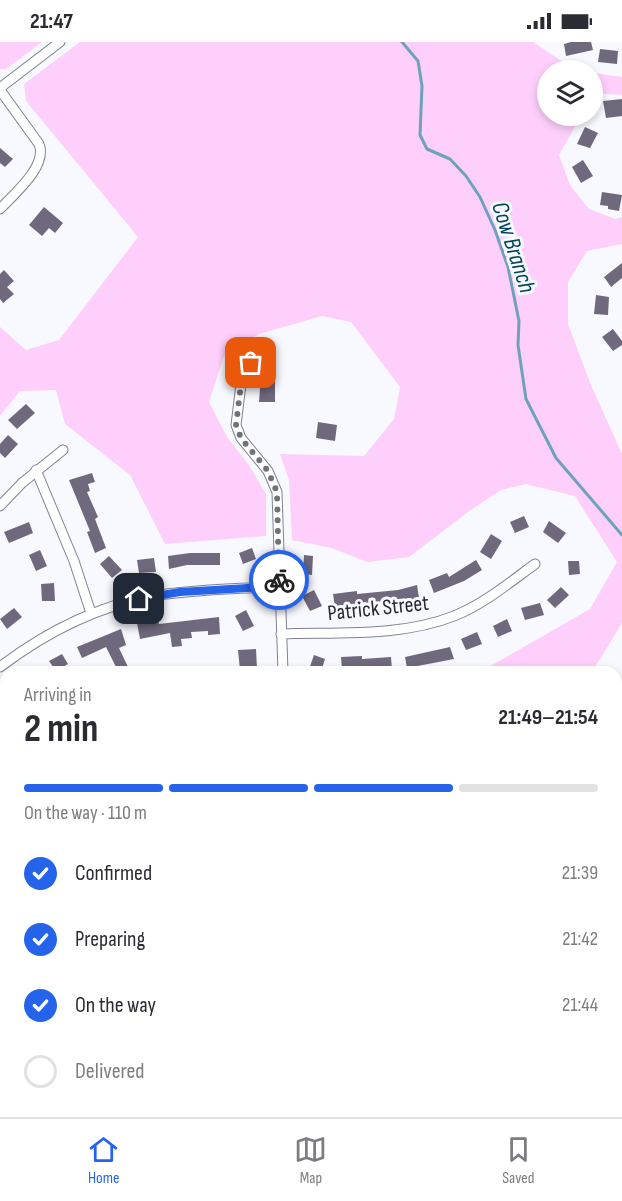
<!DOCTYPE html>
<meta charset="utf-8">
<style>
body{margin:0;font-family:"Sofia Sans Condensed",sans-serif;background:#f2f2f3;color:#2b2b33;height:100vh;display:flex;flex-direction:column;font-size:22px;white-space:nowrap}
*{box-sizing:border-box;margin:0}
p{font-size:20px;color:#7c7c81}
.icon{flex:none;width:33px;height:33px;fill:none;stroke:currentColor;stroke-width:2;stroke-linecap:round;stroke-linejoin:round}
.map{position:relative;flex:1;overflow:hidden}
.side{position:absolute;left:0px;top:624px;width:622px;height:452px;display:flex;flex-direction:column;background:#fff;border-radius:18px 18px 0 0;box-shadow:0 3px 9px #0003}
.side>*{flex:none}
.buttons{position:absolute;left:537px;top:18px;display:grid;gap:12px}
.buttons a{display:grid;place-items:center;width:66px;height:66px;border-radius:50%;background:#fff;box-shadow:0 3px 9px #0003;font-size:30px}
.pin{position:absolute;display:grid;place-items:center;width:51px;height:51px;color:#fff;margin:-26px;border-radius:12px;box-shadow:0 3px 9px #0006}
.courier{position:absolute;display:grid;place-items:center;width:60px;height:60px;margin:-30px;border:4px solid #2563eb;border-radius:50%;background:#fff;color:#222;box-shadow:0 2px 8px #0007}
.summary em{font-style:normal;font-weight:700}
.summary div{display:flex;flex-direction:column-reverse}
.summary{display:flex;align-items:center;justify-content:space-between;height:102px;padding:0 24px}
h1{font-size:39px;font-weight:700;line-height:45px}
.bar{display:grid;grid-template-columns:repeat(4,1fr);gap:9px 6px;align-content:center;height:72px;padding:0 24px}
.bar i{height:8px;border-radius:4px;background:#e1e1e2}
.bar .active{background:#2563eb}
.bar p{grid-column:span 4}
ol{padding:0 24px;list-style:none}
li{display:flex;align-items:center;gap:18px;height:66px}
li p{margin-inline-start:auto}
li .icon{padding:6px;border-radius:50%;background:#2563eb;color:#fff;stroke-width:4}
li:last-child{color:#7c7c81}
li i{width:33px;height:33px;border:3px solid #e1e1e2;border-radius:50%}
.status{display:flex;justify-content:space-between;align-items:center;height:42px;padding:0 30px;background:#fff;direction:ltr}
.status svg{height:16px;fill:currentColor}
.tab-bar{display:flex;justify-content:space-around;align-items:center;height:84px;border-top:2px solid #e1e1e2;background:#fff;font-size:16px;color:#7c7c81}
.tab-bar a{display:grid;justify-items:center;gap:3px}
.tab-bar .active{color:#2563eb}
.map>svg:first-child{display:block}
</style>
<div class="status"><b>21:47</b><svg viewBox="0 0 49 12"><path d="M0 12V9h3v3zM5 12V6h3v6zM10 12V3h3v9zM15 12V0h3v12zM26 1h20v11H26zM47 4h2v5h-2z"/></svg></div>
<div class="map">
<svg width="622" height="1075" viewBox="0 0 622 1075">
<rect width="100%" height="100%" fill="#f8f9fe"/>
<!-- green -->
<g fill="#fecffb">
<polygon points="0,0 42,0 6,27 0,27"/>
<polygon points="80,0 533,0 575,28 548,28 548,74 581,74 559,113 570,143 589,167 616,177 622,175 622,202 587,209 568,240 568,282 591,343 622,412 622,581 592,630 480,630 590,567 617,520 575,454 526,442 501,448 472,467 409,515 367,520 332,506 292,498 289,438 280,412 364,414 394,377 400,345 351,280 322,274 259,292 224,314 209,360 227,395 249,423 266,452 266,494 165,502 130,433 65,382 56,348 20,349 0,374 0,285 26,308 59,298 138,195 26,59 24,42"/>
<polygon points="593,31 622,35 622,53 594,51 593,53"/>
</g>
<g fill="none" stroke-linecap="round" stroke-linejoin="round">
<!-- stream -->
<polyline stroke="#6ea2bb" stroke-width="3" points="402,0 418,19 422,44 420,93 427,107 450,117 466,134 480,155 495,188 508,225 519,279 518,303 526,357 556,416 622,493"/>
</g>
<!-- building -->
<g fill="#70697d">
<polygon points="571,0 591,0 593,8 566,14 564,2"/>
<polygon points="600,7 618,9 617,22 598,20"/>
<polygon points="622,57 622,74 606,76 603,59"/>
<polygon points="585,85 598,91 590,106 577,102"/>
<polygon points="0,106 13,117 5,125 0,121"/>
<polygon points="583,118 593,134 581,141 572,125"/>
<polygon points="602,150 622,153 619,169 608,167 608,164 600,163"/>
<polygon points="44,165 63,181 55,191 49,186 42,194 29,183"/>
<polygon points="622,221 622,236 611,245 604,235"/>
<polygon points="4,228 14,239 7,245 14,252 3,261 0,257 0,232"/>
<polygon points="596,253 609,255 608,273 594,272"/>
<polygon points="613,287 622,299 622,303 613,309 602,295"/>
<polygon points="262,320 275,320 275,360 259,360"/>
<polygon points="26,362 35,371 17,387 8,378"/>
<polygon points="318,380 337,383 335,399 316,396"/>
<polygon points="8,393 18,402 5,416 0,411 0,402"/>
<polygon points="92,431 95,440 88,442 90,449 87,450 98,475 95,477 106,506 95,511 87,490 90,489 69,438"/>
<polygon points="524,474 529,485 515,491 510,480"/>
<polygon points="549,479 566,491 558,501 543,490"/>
<polygon points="29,480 33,491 9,501 4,490"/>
<polygon points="491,492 502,499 491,517 480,510"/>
<polygon points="252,506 256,517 243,522 239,511"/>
<polygon points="40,508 47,524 36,529 29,513"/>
<polygon points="190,511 220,511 220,523 187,523 169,527 168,514"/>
<polygon points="304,513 313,514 312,533 303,532"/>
<polygon points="109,514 122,528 112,536 100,522"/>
<polygon points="154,516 156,530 139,531 137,518"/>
<polygon points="476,518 482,528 464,539 434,551 429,538 447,531 449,535"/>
<polygon points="568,519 579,519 580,532 569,533"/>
<polygon points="54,541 55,559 42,559 41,542"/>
<polygon points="417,543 419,556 392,561 366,563 366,560 335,565 333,552 357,549 357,552 398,548"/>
<polygon points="561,545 569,553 555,566 547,558"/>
<polygon points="314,548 322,564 310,569 302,554"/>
<polygon points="540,561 544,573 525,578 521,566"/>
<polygon points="14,566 22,575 7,587 0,577"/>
<polygon points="246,568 254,584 243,589 235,574"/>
<polygon points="219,575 220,592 208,593 208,589 191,590 192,596 181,597 182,604 172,605 170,591 140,597 137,581 158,577 159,582"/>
<polygon points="507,577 512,589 498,595 493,584"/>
<polygon points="121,587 126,603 119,606 128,625 118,629 106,605 82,616 77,605"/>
<polygon points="477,590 482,602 466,608 461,597"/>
<polygon points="450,605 454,617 407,626 405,615"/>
<polygon points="256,607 257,627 240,628 238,608"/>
<polygon points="62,612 68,622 56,629 49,619"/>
<polygon points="314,613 325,617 321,630 308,630"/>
<polygon points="362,614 362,617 391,615 392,628 342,628 341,615"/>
</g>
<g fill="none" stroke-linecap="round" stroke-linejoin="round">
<!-- minor casing -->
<g stroke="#7e8297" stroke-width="11">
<g id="minor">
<polyline points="0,46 60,0"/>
<path d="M 0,48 L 39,102 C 48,124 14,152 0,167"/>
<polyline points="251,321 242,334 236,383 241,396 268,429 277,450 283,630"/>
<polyline points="36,428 74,519 91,571"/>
<polyline points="0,464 22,441 63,408"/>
<path d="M 281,592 C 338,590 401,595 454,574 C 484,562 509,541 535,522"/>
<path d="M 0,625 C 46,590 95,565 152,554 C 194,547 237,547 279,544"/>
<polyline points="616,712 622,709"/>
<polyline points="616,866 622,864"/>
<polyline points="0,879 6,867"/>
<polyline points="0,961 6,964"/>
<polyline points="60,1075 63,1070"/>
<polyline points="218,1075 220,1070"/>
</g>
</g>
<!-- minor -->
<use href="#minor" stroke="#fff" stroke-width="9"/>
</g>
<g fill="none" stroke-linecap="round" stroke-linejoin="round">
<!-- done -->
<polyline stroke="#707179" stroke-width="6" stroke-dasharray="0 10.8" points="251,321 242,334 236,383 241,396 268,429 277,450 279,538"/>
<!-- route -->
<polyline stroke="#2563eb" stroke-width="8" points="139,557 180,550 279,544 279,538"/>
</g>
<g text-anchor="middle" stroke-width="6" stroke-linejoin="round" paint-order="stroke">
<!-- street labels -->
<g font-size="22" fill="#272831" stroke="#f8f9fe">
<text transform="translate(378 565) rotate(-6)" y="8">Patrick Street</text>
</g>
<!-- water labels -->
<g font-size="24" font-style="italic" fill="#004559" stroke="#f8f9fe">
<text transform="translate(514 205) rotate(72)" y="8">Cow Branch</text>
</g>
</g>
</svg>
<div class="buttons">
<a><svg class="icon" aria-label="layers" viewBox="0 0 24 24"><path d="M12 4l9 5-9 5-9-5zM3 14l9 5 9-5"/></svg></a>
</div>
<div class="pin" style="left:251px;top:321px;background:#ea580c"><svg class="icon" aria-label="bag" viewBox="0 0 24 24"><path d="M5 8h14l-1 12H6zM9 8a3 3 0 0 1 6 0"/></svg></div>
<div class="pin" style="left:139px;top:557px;background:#1f2937"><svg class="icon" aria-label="home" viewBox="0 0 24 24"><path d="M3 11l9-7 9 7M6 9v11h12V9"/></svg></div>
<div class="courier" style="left:279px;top:538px"><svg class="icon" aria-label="bike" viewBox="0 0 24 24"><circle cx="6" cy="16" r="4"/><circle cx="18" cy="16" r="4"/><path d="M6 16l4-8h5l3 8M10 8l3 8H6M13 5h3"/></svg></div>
<section class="side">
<div class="summary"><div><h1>2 min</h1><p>Arriving in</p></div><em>21:49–21:54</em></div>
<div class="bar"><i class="active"></i><i class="active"></i><i class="active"></i><i></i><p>On the way · 110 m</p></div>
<ol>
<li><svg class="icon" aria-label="check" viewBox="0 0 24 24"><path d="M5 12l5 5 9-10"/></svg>Confirmed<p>21:39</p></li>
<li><svg class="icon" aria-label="check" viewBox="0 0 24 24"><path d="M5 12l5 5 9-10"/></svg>Preparing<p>21:42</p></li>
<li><svg class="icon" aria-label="check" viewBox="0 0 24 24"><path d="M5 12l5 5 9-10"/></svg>On the way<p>21:44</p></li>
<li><i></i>Delivered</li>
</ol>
</section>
</div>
<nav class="tab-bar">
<a class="active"><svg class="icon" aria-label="home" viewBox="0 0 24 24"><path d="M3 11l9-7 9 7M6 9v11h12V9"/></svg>Home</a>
<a><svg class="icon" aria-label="map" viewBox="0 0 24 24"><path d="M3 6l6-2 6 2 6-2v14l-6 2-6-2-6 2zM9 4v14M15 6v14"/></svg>Map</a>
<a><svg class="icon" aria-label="saved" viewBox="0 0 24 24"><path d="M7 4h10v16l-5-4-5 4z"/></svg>Saved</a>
</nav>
